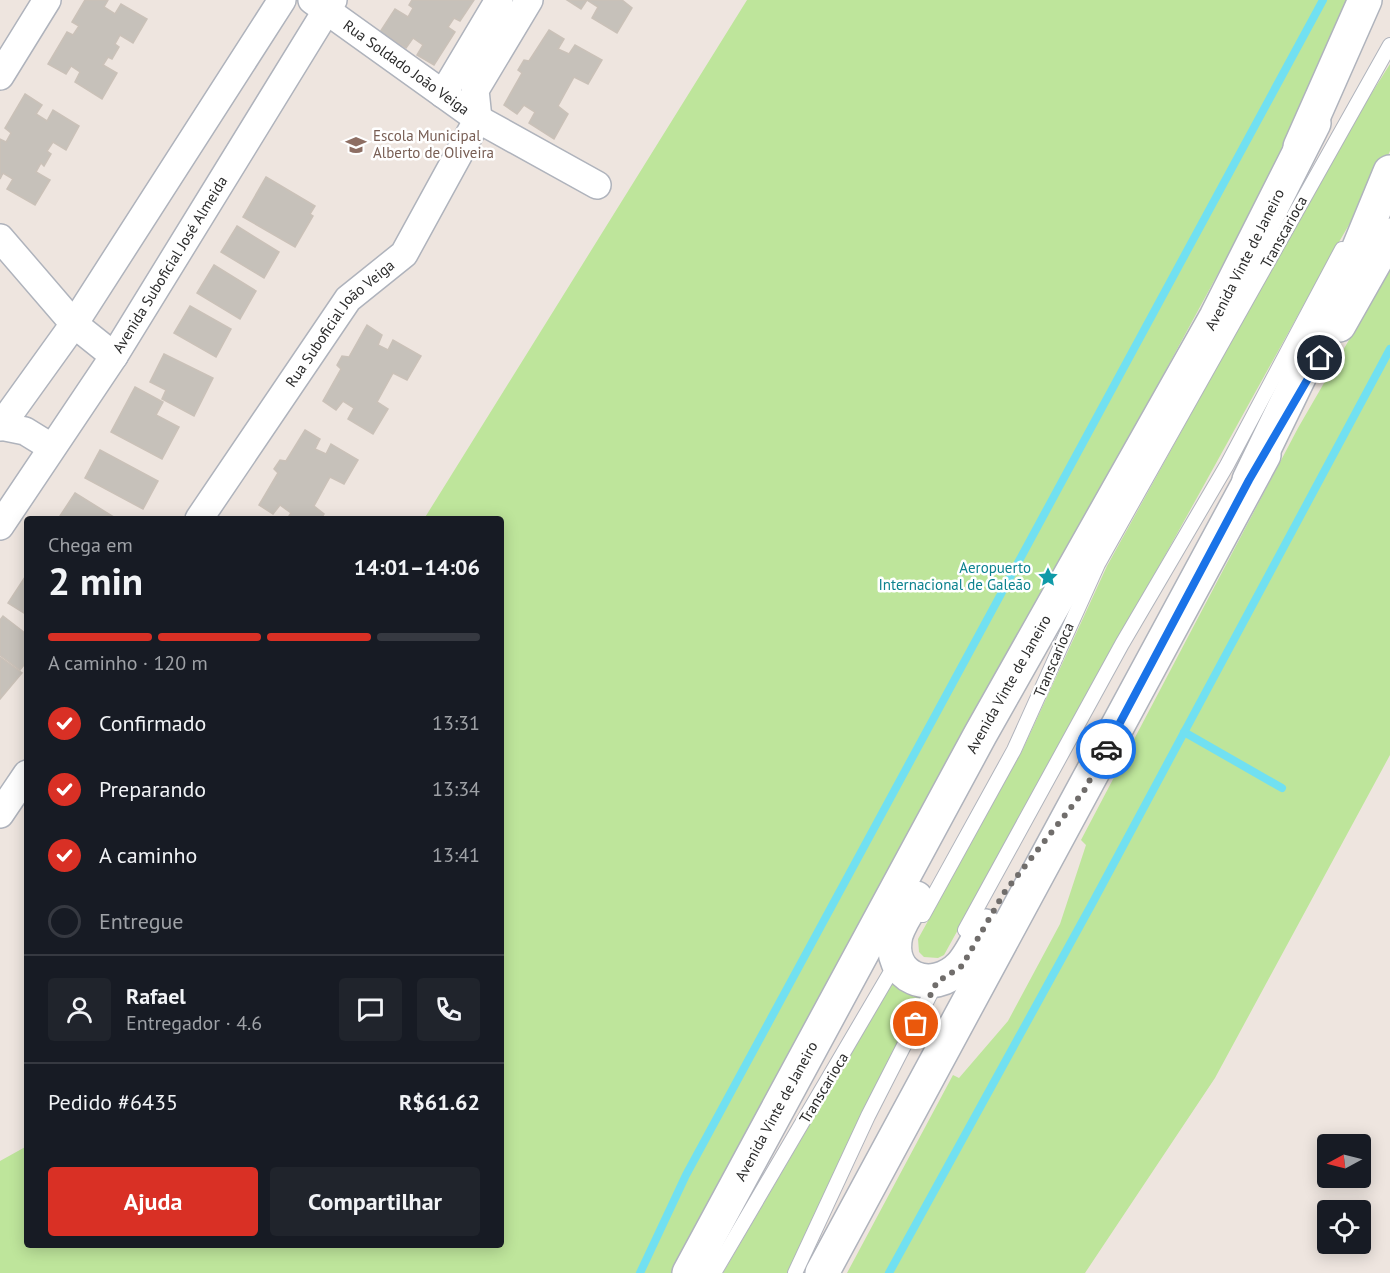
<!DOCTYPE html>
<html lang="pt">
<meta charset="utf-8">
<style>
body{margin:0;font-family:"PT Sans",sans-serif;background:#20242c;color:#f1f3f6;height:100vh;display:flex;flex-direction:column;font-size:22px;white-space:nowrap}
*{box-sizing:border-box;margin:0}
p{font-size:20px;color:#9ea1a6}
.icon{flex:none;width:33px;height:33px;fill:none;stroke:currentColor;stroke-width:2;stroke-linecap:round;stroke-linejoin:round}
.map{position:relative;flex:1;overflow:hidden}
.side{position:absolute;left:24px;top:516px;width:480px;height:732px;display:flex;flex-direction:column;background:#171b24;border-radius:6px;box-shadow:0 3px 15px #0003}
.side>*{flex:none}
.needle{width:39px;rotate:263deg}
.fabs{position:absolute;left:1317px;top:1134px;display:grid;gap:12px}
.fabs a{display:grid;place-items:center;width:54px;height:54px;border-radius:6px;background:#171b24;box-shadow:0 3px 15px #0003;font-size:30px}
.pin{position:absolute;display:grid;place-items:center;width:51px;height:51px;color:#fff;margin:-26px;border:3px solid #fff;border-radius:50%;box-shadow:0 2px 6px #0007}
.courier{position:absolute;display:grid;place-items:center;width:60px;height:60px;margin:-30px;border:4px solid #1a73e8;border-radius:50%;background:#fff;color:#222;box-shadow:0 2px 8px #0007}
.headline em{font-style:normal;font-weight:800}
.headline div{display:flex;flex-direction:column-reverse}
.headline{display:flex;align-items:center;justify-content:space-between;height:102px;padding:0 24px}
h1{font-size:39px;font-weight:800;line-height:45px}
.bar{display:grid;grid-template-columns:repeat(4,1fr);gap:9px 6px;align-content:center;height:72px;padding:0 24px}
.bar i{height:8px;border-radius:4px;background:#363941}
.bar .on{background:#d93025}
.bar p{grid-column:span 4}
.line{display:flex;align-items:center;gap:15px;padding:0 24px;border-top:2px solid #363941}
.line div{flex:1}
.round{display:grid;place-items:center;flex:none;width:63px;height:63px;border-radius:6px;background:#20242c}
ol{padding:0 24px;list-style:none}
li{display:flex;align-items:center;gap:18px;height:66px}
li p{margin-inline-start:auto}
li .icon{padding:6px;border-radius:50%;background:#d93025;color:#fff;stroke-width:4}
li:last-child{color:#9ea1a6}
li i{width:33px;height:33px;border:3px solid #363941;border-radius:50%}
.cta{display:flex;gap:12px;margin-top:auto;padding:12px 24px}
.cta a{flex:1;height:69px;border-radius:6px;background:#d93025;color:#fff;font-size:24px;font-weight:800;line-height:69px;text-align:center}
.cta a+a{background:#20242c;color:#f1f3f6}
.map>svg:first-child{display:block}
</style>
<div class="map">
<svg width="1390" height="1273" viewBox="0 0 1390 1273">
<rect width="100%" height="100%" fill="#eee5df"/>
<!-- green -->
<g fill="#bee59b">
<polygon points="747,0 1357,0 1273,172 677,1273 0,1273 0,1161 27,1146 27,1245 501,1245 501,519 424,519"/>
<polygon points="1390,64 1390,151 1384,165 1329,259 944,955 938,958 924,957 919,952 918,939 1023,749 1107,566 1344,137"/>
<polygon points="1390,269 1390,755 1215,1078 1085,1273 847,1273 953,1075 959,1078 1008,1021 1060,924 1086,845 1081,840 1298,428"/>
<polygon points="893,982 914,997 922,998 871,1094 787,1273 723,1273"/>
</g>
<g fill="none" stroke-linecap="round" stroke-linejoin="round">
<!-- stream -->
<g stroke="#71e0f1" stroke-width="8">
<polyline points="1184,732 1282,788"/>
<polyline points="640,1273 686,1175 1323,0"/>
<polyline points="889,1273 1093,902 1390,349"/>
</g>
</g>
<!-- building -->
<g fill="#c6c1ba" stroke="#cac1b8" stroke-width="1.5">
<polygon points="85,0 108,0 104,7 115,14 121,4 147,19 133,43 120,35 115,44 119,47 112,59 108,57 103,65 117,73 102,99 75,82 80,72 71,66 66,74 48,64 67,32 73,35 79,26 72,22"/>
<polygon points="412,0 474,0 460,21 454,18 448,27 455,32 434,65 417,55 423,45 413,38 406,48 380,32 395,9 408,17 413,8 409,5"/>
<polygon points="567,0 587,0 581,9"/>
<polygon points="587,0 622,0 632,8 617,33 592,18 598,7"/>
<polygon points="549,30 564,39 558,49 569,54 575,45 602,60 588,84 574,77 558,106 568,114 554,139 529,123 535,112 524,105 517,114 504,105 522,73 518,70 524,60 529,61"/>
<polygon points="25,94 42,105 36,114 47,121 53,110 79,126 66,150 53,142 47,151 51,154 44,166 41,163 36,172 50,180 35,205 7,189 13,179 3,173 0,179 0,139 6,142 11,133 5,128"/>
<polygon points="266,177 315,206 310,214 313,216 295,247 243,217"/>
<polygon points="237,226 279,252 264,278 221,252"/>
<polygon points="214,265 256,291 240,319 197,293"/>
<polygon points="190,306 231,329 216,357 174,333"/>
<polygon points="367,325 382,335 378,345 388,350 393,340 421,356 407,380 393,373 377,402 388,409 373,434 348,419 354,408 343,401 336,410 323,401 341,369 337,365 342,356 349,357"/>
<polygon points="164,354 213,378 194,416 162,399 166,390 150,382"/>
<polygon points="135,387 163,402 156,415 179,427 162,459 111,432"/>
<polygon points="305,430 320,439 315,449 326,454 331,444 358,460 344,484 330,477 314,506 324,514 321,519 287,519 291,513 280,505 273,514 259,505 278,473 274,469 280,460 286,461"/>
<polygon points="100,450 158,481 143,509 85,478"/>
<polygon points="75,493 117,519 58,519"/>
<polygon points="27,574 27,615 8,603"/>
<polygon points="3,616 25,633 27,630 27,661 20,670 0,655 0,620"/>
<polygon points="0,657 22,673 0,699"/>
</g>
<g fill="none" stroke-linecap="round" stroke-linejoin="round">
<!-- service casing -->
<g stroke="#afb3bc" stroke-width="16">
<g id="service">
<polyline points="923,915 1014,750 1098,564 1390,45"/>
<polyline points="965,930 1122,644 1227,465 1342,249"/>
<polyline points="714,1273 896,963"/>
<polyline points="795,1273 868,1116 937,981"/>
</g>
</g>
<!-- minor casing -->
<g stroke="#afb3bc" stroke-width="30">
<g id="minor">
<path id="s1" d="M 312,0 L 478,119 L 597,185"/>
<polyline points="0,76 47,0"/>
<polyline points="443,94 499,0"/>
<polyline points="0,238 74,324 114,356"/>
<polyline points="0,426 25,431 51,447"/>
<polyline points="0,427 74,324 282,0"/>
<path id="s2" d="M 199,519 L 348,299 L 404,254 L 478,119 L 475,90 L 529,0"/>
<path id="s3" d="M 0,526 L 114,356 L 333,0"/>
<polyline points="0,814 27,774"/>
</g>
</g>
<!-- tertiary casing -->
<g stroke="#afb3bc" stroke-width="36">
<g id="tertiary">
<polyline points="1339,325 1390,235"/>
<path d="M 916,898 C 909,909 900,922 896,935 C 886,978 932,996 961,966 C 971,955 978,939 985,926"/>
<path id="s4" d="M 689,1273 L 980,735 L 1216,317 L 1314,123"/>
<polyline points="822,1273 1264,455"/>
</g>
</g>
<!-- secondary casing -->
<g stroke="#afb3bc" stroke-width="36">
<g id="secondary">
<polyline points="1300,147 1365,0"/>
<polyline points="1249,480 1341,291 1390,172"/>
</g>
</g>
<!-- service -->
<use href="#service" stroke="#fff" stroke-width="14"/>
<!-- minor -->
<use href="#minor" stroke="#fff" stroke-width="27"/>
<!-- tertiary -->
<use href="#tertiary" stroke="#fff" stroke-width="33"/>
<!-- secondary -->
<use href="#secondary" stroke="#fff" stroke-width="33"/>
</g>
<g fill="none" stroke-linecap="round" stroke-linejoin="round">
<!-- done -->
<polyline stroke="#706d6b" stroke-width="6" stroke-dasharray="0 10.8" points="916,1024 937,982 962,966 1004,893 1084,791 1106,749"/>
<!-- route -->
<polyline stroke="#1a73e8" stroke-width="8" points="1106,749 1249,480 1320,358"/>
</g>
<!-- icons -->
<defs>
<g id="school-bare" transform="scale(1.62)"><path d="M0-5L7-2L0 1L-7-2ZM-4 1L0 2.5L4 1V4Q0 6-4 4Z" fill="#8d6e63" stroke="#fff" stroke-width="2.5" paint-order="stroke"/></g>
<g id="sight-bare" transform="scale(1.62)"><path d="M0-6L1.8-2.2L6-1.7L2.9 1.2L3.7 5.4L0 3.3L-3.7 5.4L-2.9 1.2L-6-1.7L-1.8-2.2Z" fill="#0f9aa8" stroke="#fff" stroke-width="2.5" paint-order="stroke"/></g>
</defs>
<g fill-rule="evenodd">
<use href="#school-bare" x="356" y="145"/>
<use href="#sight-bare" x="1048" y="577"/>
</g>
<g text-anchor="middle" stroke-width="5" stroke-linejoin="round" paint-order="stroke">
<!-- street labels -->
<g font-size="15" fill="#2c2c2c" stroke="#fff">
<text dy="5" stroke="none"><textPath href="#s1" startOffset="116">Rua Soldado João Veiga</textPath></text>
<text transform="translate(1284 232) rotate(-61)" y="5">Transcarioca</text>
<text dy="5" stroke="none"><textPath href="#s4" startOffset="1156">Avenida Vinte de Janeiro</textPath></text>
<text dy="5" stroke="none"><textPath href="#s3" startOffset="312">Avenida Suboficial José Almeida</textPath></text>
<text dy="5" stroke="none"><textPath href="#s2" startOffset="242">Rua Suboficial João Veiga</textPath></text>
<text transform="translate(1054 660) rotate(-67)" y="5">Transcarioca</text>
<text dy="5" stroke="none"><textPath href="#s4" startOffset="670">Avenida Vinte de Janeiro</textPath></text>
<text transform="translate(824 1088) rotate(-59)" y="5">Transcarioca</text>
<text dy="5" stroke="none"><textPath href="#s4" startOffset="184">Avenida Vinte de Janeiro</textPath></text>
</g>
<!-- education labels -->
<g font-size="15" fill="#785e54" stroke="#fff" text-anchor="start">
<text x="373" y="141">Escola Municipal<tspan x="373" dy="17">Alberto de Oliveira</tspan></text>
</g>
<!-- culture labels -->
<g font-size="15" fill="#0d838f" stroke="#fff" text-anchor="end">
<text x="1031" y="573">Aeropuerto<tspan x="1031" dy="17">Internacional de Galeão</tspan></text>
</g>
</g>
</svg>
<div class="fabs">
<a><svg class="needle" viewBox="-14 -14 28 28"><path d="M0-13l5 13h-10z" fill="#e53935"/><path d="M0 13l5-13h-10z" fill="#9ea1a6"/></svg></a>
<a><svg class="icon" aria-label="locate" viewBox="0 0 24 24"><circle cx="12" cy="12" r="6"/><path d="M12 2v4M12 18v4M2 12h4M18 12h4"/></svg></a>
</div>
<div class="pin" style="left:916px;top:1024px;background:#ea580c"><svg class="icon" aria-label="bag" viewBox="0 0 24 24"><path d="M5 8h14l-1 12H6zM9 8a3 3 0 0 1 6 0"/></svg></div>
<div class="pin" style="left:1320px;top:358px;background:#1f2937"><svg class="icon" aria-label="home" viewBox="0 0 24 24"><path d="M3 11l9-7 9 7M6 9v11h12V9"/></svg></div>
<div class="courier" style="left:1106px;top:749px"><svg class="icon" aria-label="car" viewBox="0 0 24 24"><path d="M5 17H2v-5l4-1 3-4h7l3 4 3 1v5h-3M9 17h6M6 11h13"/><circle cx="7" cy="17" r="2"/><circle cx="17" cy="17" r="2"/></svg></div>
<section class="side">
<div class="headline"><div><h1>2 min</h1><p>Chega em</p></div><em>14:01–14:06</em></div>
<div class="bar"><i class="on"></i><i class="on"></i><i class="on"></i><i></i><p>A caminho · 120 m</p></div>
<ol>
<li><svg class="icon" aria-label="check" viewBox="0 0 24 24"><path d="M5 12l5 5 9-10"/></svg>Confirmado<p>13:31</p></li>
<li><svg class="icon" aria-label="check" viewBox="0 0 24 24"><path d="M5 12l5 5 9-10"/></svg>Preparando<p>13:34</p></li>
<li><svg class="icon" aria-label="check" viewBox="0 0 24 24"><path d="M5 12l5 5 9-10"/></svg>A caminho<p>13:41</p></li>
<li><i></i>Entregue</li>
</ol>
<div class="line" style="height:108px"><a class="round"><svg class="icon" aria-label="person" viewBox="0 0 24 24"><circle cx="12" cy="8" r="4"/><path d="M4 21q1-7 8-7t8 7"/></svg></a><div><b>Rafael</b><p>Entregador · 4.6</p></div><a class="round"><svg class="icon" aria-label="chat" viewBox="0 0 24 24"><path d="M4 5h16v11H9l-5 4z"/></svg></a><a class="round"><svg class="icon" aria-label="phone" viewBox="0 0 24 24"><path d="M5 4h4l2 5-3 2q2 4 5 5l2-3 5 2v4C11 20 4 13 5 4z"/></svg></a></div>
<div class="line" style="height:78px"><div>Pedido #6435</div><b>R$61.62</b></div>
<div class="cta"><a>Ajuda</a><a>Compartilhar</a></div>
</section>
</div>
